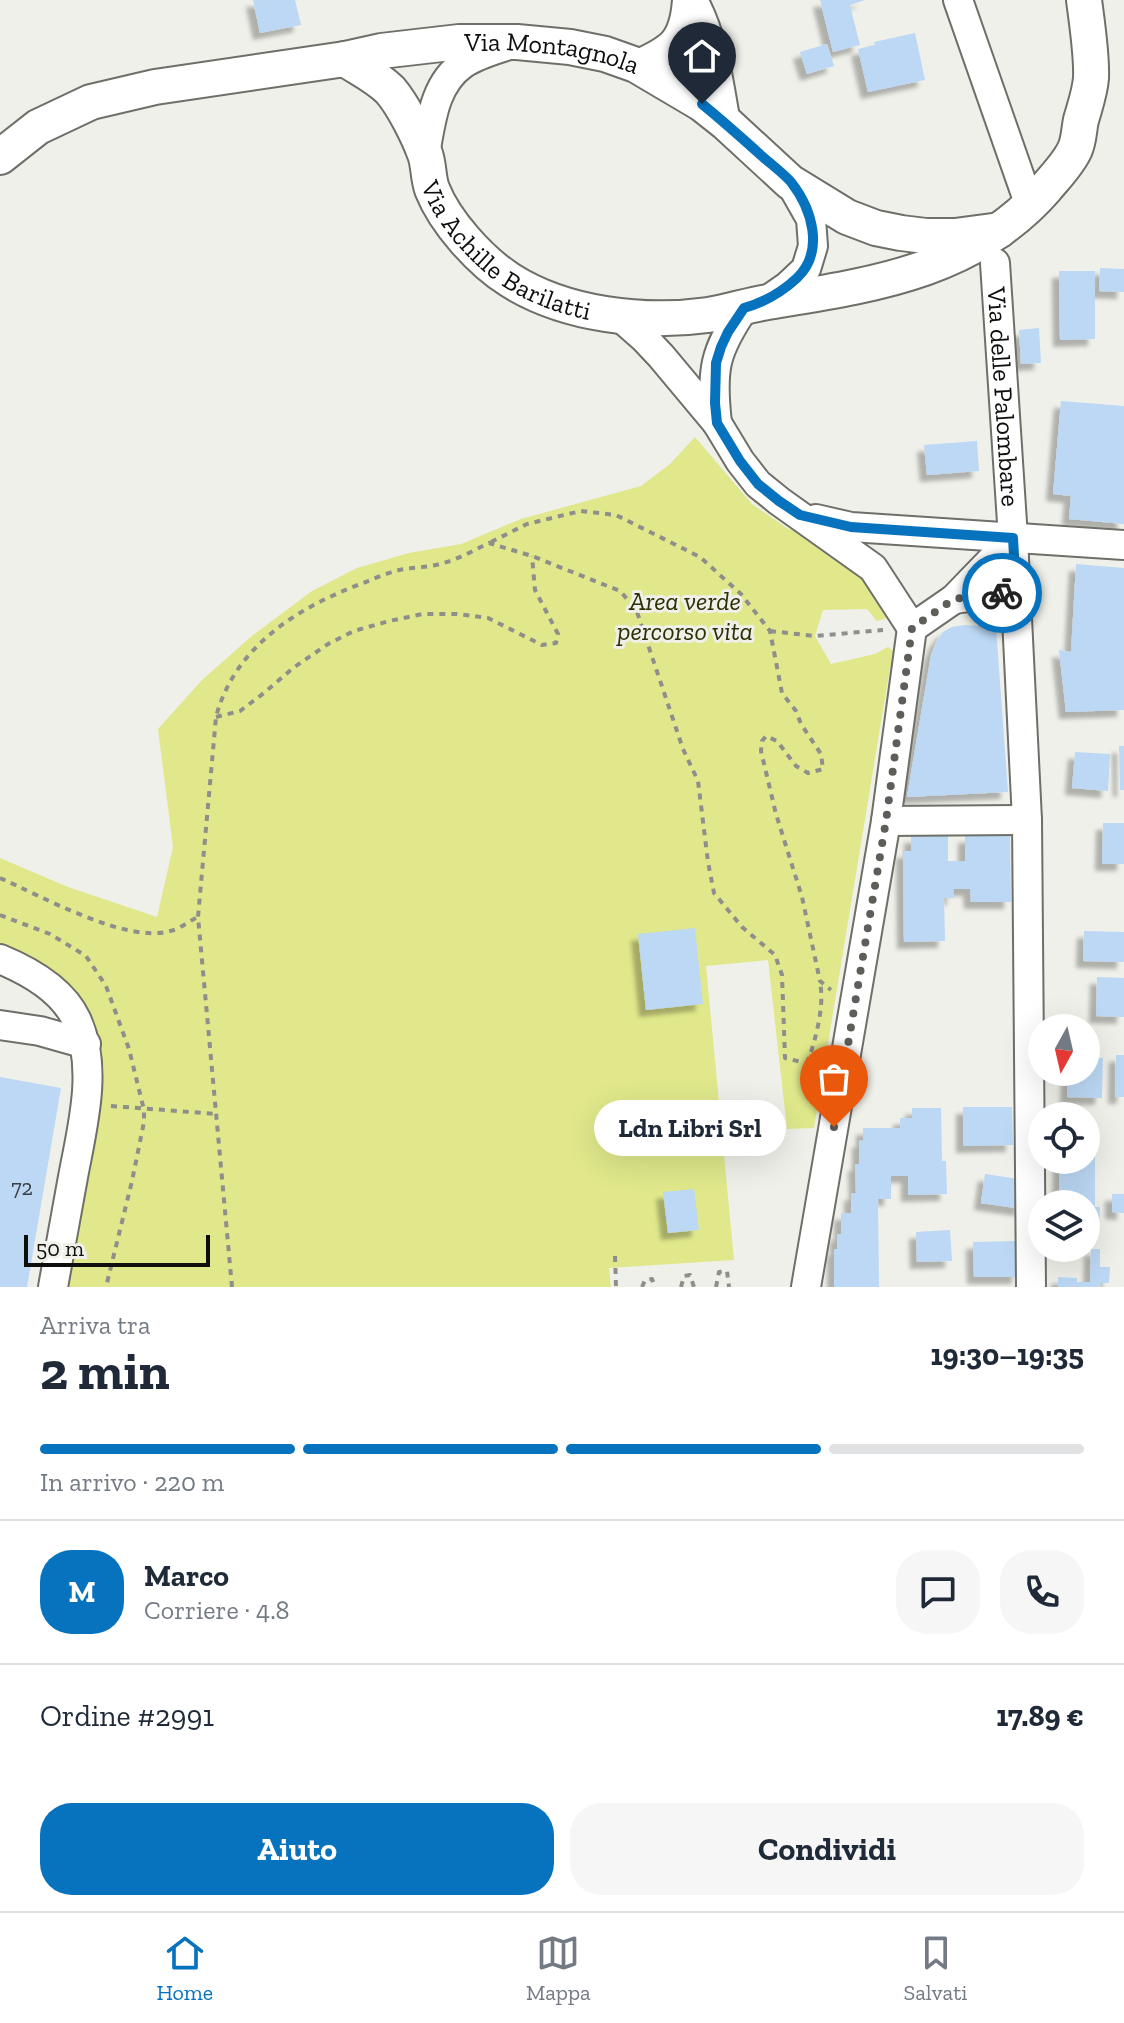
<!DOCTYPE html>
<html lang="it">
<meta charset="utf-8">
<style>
body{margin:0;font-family:"Zilla Slab",serif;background:#f6f6f7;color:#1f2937;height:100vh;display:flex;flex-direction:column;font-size:30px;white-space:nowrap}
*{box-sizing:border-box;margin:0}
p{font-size:26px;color:#747a83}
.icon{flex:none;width:44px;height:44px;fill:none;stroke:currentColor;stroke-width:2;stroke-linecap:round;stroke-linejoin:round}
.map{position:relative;height:1287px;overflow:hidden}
.side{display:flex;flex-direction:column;background:#fff;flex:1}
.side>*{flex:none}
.needle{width:52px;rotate:188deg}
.tools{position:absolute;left:1028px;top:1014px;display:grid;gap:16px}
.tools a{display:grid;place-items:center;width:72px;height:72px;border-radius:50%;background:#fff;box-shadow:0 8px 32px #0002;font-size:40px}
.scale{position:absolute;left:24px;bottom:20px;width:186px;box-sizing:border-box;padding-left:8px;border:4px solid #0e0e0c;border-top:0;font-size:22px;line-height:28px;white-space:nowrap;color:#0e0e0c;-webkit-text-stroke:6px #eff0e9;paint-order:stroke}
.pin{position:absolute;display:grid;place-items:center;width:68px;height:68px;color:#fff;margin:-82px -34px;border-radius:50% 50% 50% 0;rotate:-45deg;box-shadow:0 0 8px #0007}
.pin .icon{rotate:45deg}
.courier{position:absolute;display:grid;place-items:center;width:80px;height:80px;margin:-40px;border:6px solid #0772bd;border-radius:50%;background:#fff;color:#222;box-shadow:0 2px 10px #0007}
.bubble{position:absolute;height:56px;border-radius:28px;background:#fff;box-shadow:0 8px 32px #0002;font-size:26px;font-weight:700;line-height:56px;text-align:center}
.headline em{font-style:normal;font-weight:700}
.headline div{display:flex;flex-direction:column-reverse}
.headline{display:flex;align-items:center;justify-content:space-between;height:136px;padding:0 40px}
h1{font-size:52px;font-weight:700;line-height:60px}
.bar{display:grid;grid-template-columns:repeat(4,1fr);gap:12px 8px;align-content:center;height:96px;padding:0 40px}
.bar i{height:10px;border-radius:6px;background:#e0e1e3}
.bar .active{background:#0772bd}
.bar p{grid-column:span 4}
.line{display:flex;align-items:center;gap:20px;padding:0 40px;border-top:2px solid #e0e1e3}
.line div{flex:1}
.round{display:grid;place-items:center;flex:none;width:84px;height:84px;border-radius:32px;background:#f6f6f7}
.button{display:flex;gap:16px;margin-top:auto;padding:16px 40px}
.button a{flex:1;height:92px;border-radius:32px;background:#0772bd;color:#fff;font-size:32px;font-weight:700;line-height:92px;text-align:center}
.button a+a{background:#f6f6f7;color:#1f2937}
.tab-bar{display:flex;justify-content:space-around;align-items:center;height:112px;border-top:2px solid #e0e1e3;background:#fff;font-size:22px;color:#747a83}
.tab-bar a{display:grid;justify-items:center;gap:4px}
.tab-bar .active{color:#0772bd}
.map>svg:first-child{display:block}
</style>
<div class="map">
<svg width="1124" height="1287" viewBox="0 0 1124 1287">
<defs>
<filter id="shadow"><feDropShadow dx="-7" dy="7" stdDeviation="2" flood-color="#0004"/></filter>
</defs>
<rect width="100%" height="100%" fill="#eff0e9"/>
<!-- green -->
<polygon fill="#e0e88b" points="695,437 752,504 787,528 835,548 863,577 891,617 877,621 867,609 823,610 815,636 831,664 875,654 888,647 896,653 890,668 814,1128 787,1129 768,960 706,966 734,1260 609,1268 611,1287 65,1287 96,1044 0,946 0,858 68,887 157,917 173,847 158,729 202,680 253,635 312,591 357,568 409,553 461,544 521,519 641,486 670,464"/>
<!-- building -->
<g fill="#bcd8f4" filter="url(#shadow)">
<polygon points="253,0 295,0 301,25 260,33"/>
<polygon points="820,0 865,0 850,5 860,45 833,52"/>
<polygon points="915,33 925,80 868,92 858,49 875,45 874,42"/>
<polygon points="827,44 834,66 807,74 800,52"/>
<polygon points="1100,268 1124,269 1124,292 1099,291"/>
<polygon points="1059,271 1095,271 1095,339 1060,340"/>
<polygon points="1039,328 1041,363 1021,364 1019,330"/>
<polygon points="1061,401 1124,406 1124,524 1069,519 1071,496 1053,494"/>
<polygon points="977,441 979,471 927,475 924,445"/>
<polygon points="1076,564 1124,568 1124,710 1066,712 1059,650 1071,652"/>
<polygon points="964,625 996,627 1008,792 907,797 931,655 936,642 943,632 952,627"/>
<polygon points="1119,746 1124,746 1124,790 1120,790"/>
<polygon points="1075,752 1110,754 1108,791 1072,788"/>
<polygon points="1103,823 1124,823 1124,864 1102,864"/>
<polygon points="1010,835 1011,902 971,902 970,889 953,889 954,898 944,898 945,941 904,942 903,851 911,851 911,836 948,836 948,861 965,861 965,836"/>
<polygon points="695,928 703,1004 646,1010 638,934"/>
<polygon points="1084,931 1124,932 1124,962 1083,961"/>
<polygon points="1097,977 1124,978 1124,1017 1096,1016"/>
<polygon points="1116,1055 1124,1055 1124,1097 1115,1097"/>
<polygon points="1086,1057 1103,1058 1102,1098 1067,1097 1068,1072 1086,1072"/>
<polygon points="0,1077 61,1088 27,1287 0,1287"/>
<polygon points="963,1107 1012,1107 1013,1145 963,1146"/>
<polygon points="912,1108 941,1108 942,1161 946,1161 947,1194 908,1195 908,1176 891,1176 891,1199 878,1199 879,1287 834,1287 834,1249 837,1249 837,1234 841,1234 841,1213 851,1213 851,1194 856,1193 855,1164 859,1164 859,1141 863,1140 863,1128 900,1128 900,1118 912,1118"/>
<polygon points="1086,1126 1095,1126 1095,1207 1100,1207 1099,1231 1086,1231 1086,1204 1059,1204 1060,1160 1086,1160"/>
<polygon points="985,1174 1026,1180 1022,1209 981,1203"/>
<polygon points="694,1189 699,1230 668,1233 663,1192"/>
<polygon points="1112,1194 1124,1194 1124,1213 1112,1212"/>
<polygon points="950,1230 952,1261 917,1262 916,1232"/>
<polygon points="1019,1241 1019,1277 974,1277 973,1242"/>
<polygon points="1091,1249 1100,1249 1100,1267 1110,1267 1109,1283 1101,1283 1100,1287 1058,1287 1058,1277 1077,1278 1077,1282 1090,1282"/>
</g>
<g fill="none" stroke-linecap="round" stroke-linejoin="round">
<!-- minor casing -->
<g stroke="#6e6f69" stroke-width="32">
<g id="minor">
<path d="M 693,0 C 714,38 718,81 726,123"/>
<polyline points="958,0 1030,206"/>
<path d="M 636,65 C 672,49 684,41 687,0"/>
<path d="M 425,154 C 431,122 434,84 463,64 C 476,55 494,50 509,45"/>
<path id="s1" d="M 995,263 L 1013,538 L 1027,820 L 1031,1287"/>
<polyline points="765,302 788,286 806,269 813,246 811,219 790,182"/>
<polyline points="619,316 644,338 661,356 717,423 740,461 758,484 779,501 873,568 912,628"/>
<path d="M 717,423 C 711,370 714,352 744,308"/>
<polyline points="816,519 851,527 1124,545"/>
<polyline points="954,599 1016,591"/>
<polyline points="886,821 1027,820"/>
<path d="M 0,959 C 29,971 62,989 76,1019 C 99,1067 82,1128 73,1177 C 66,1214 60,1250 53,1287"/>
<polyline points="0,1025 40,1031 86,1044"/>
<polyline points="806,1287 886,821 912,628 954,599 1013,538"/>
</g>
</g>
<!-- major casing -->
<g stroke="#6e6f69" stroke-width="38">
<g id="major">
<path id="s2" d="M 345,59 C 360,69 377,77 390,90 C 403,105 418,135 425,154 C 429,165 428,178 432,189 C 445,222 480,261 510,280 C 565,315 644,324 708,315 C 728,312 748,305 768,302 C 871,285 973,272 1046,188 C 1055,177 1069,163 1075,149 C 1079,140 1079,129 1081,120 C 1085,106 1090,92 1091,78 C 1092,55 1087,23 1084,0"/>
<path id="s3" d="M 0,157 L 38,127 L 91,102 L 155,87 L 345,59 L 381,51 L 459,42 L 517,42 L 570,47 L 605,54 L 636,65 L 702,104 L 726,123 L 790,182 L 847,217 L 876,228 L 901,233 L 926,236 L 955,236 L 1000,230"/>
</g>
</g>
<!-- path -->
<g stroke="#8e8f8a" stroke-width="4" stroke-dasharray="6 6" stroke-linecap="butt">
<polyline points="491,542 527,524 581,511 616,515 700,557 741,594 770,631 782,693 796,711 801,724 821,754 823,769 808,773 796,766 777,741 766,736 762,741 761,751 776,814 802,897 820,981 831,990"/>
<polyline points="770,631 815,636 883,630"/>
<polyline points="216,717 240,711 264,693 293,668 328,644 354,631 389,621 423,614 457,614 488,618 542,645 556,643 558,634 535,590 532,556"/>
<path d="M 0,878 C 41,896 127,944 170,931 C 180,929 189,921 198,917"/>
<polyline points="0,915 50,934 86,956 106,986 129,1049 144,1110 144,1122 132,1181 106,1287"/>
<path d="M 807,1063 C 815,1042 825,1006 820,983"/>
<polyline points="111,1106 217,1114"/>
<polyline points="615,1256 616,1287"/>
<path d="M 232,1287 L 198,917 L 216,717 C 235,645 300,606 366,582 C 375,578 385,574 395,571 C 410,567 428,568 443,563 C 459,559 474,550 489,543 L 532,556 L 620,591 L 636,609 L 683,749 L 698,781 L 708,862 L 714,893 L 742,927 L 775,955 L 782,975 L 785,1058 L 818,1066"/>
<polyline points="642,1287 645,1280 652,1279 655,1287"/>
<polyline points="681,1287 684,1276 690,1275 694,1287"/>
<polyline points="716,1287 719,1272 727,1271 729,1287"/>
</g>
<!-- minor -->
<use href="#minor" stroke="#fff" stroke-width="28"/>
<!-- major -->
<use href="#major" stroke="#fff" stroke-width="34"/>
</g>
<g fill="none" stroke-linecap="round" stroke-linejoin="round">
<!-- done -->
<polyline stroke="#5d5d59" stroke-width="8" stroke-dasharray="0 14.4" points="834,1127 886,821 912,628 954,599 1002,593"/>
<!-- route -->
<path stroke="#0772bd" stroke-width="10" d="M 702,104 C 723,121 743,139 763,157 C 772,165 783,173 791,182 C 812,209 825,251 797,278 C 781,293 765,302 744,308 L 728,332 L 721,347 L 716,363 L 715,403 L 717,423 L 740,461 L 758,484 L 779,501 L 800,515 L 851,527 L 1013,538 L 1016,591 L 1002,593"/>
</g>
<g text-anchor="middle" stroke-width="6" stroke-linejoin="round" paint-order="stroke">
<!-- number labels -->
<g font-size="22" fill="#3a4046">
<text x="22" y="1195">72</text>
</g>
<!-- street labels -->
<g font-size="26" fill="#0e0e0c" stroke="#eff0e9">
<text dy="9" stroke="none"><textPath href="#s3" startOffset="574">Via Montagnola</textPath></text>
<text dy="9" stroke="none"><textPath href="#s2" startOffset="264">Via Achille Barilatti</textPath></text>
<text dy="9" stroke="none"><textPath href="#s1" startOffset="134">Via delle Palombare</textPath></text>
</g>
<!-- park labels -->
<g font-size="26" font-style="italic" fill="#2d2f04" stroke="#eff0e9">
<text x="685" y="610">Area verde<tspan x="685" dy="30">percorso vita</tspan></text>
</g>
</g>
</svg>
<div class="tools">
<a><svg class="needle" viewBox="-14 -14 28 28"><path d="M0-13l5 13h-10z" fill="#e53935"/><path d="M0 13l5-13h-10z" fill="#747a83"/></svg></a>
<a><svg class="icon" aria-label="locate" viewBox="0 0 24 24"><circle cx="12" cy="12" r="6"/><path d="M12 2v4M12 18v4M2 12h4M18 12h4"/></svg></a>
<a><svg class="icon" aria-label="layers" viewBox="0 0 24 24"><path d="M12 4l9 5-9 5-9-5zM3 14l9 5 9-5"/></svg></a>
</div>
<div class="scale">50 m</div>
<div class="pin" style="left:834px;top:1127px;background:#ea580c"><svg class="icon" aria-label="bag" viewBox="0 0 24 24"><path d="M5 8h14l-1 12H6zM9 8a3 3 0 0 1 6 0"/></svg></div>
<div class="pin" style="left:702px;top:104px;background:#1f2937"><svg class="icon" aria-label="home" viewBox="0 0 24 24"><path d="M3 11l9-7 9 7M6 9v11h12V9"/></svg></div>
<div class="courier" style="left:1002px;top:593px"><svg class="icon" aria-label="bike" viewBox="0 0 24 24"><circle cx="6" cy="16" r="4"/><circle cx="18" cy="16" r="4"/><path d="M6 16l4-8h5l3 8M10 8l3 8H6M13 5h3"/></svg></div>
<div class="bubble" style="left:594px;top:1100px;width:192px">Ldn Libri Srl</div>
</div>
<section class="side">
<div class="headline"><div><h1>2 min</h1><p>Arriva tra</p></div><em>19:30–19:35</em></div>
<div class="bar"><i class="active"></i><i class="active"></i><i class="active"></i><i></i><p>In arrivo · 220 m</p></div>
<div class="line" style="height:144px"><b class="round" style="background:#0772bd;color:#fff">M</b><div><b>Marco</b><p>Corriere · 4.8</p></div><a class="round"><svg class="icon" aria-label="chat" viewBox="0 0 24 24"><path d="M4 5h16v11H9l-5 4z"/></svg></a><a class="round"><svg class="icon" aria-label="phone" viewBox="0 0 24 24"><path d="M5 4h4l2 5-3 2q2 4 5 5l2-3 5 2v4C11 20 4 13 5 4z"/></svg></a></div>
<div class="line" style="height:104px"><div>Ordine #2991</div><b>17.89 €</b></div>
<div class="button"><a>Aiuto</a><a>Condividi</a></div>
</section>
<nav class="tab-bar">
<a class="active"><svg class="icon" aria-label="home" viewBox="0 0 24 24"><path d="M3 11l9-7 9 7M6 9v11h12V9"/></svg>Home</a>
<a><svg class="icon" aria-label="map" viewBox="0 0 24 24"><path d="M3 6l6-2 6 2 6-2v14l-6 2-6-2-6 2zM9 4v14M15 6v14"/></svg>Mappa</a>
<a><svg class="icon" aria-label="saved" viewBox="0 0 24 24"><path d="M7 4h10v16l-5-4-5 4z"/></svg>Salvati</a>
</nav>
